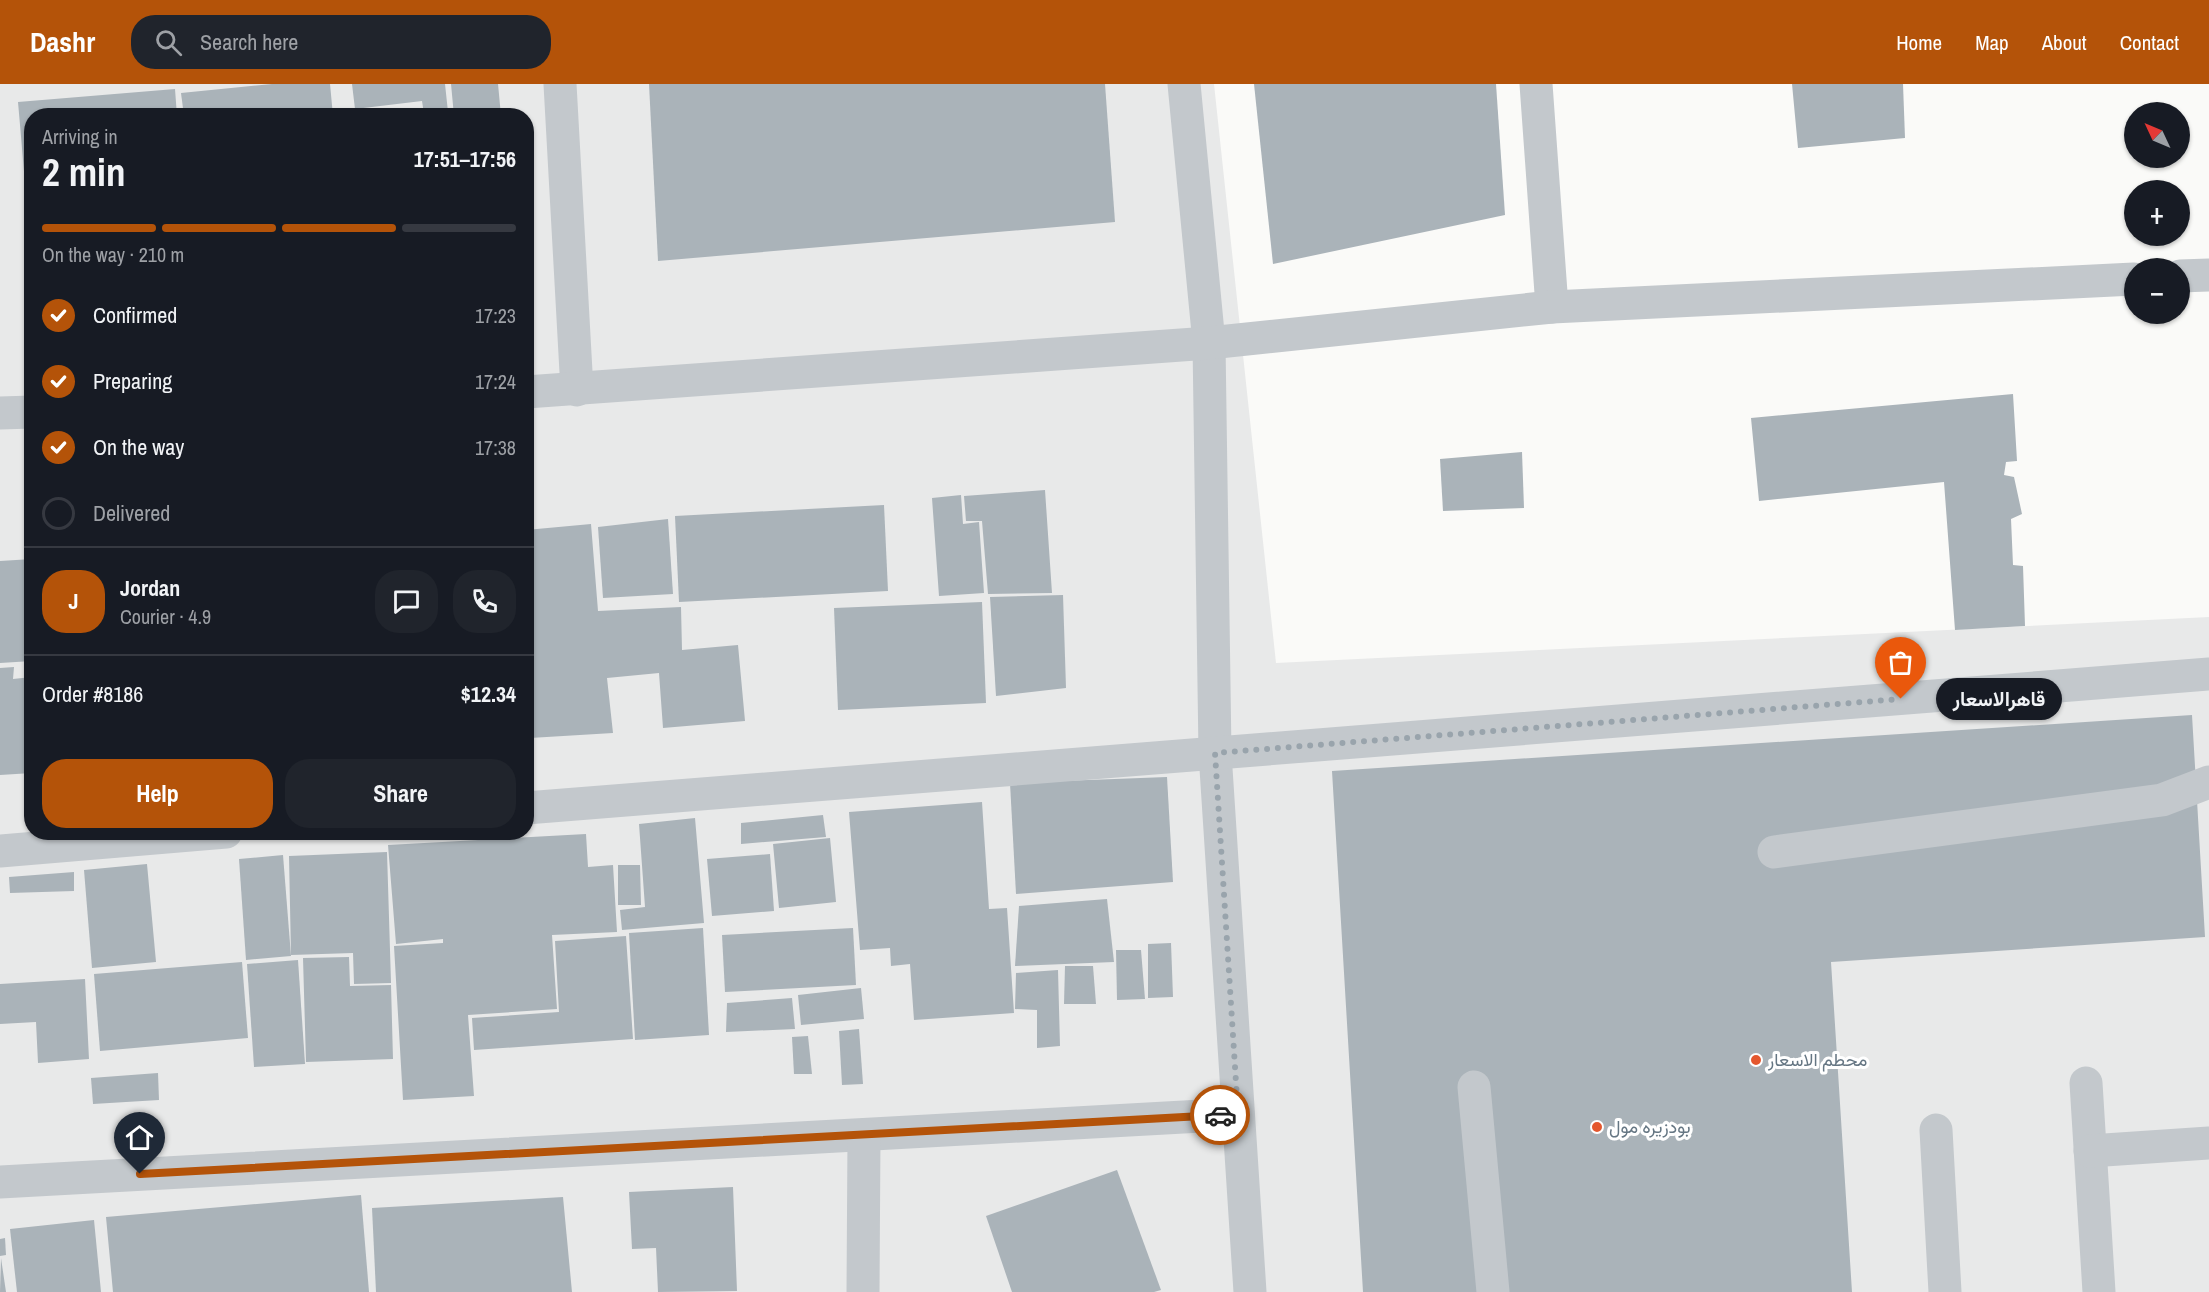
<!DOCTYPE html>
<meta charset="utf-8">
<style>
body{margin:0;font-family:"Archivo Narrow",Vazirmatn,sans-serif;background:#20242c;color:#f1f3f6;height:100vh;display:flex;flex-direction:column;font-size:22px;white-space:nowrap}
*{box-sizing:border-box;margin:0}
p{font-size:20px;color:#9ea1a6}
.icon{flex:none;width:33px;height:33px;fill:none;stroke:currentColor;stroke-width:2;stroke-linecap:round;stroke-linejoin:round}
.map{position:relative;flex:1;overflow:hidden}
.side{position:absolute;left:24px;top:24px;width:510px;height:732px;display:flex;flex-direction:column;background:#171b24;border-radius:24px;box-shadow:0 2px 4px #0004}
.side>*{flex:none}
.needle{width:39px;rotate:314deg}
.buttons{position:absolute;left:2124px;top:18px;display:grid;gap:12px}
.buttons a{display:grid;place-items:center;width:66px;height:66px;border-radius:50%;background:#171b24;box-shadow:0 2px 4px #0004;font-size:30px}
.pin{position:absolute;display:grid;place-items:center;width:51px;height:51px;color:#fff;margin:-62px -26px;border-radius:50% 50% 50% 0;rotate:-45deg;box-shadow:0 0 6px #0007}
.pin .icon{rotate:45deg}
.courier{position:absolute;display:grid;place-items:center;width:60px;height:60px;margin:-30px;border:4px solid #b45309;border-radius:50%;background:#fff;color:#222;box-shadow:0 2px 8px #0007}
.bubble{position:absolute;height:42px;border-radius:21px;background:#171b24;box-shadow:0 2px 4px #0004;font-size:20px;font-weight:700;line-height:42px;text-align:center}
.overview em{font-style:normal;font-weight:700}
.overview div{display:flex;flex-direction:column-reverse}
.overview{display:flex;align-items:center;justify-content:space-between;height:102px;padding:0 18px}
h1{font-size:39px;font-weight:700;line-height:45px}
.bar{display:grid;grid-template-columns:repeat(4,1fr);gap:9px 6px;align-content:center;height:72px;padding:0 18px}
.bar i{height:8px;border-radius:4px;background:#363941}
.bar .on{background:#b45309}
.bar p{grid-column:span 4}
.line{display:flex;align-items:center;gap:15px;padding:0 18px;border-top:2px solid #363941}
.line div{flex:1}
.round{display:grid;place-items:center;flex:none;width:63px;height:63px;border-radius:24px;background:#20242c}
ol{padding:0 18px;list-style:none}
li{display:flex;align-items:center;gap:18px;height:66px}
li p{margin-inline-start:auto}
li .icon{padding:6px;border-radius:50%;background:#b45309;color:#fff;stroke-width:4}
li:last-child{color:#9ea1a6}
li i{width:33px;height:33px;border:3px solid #363941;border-radius:50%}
.action{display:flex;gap:12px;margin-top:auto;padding:12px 18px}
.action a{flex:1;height:69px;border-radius:24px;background:#b45309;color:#fff;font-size:24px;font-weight:700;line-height:69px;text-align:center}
.action a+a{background:#20242c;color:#f1f3f6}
header{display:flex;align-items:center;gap:36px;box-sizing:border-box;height:84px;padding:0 30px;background:#b45309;color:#fff}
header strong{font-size:28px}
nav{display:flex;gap:33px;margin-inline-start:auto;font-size:21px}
.search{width:420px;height:54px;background:#20242c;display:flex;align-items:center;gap:15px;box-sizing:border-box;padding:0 21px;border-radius:24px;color:#9ea1a6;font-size:22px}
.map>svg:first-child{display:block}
</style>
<header>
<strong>Dashr</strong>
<div class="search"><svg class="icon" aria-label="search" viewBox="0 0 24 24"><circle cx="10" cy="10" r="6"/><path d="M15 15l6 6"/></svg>Search here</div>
<nav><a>Home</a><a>Map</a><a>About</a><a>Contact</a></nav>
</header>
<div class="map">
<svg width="2209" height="1208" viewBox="0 0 2209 1208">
<rect width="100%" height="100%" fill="#fafaf8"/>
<!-- built -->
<path fill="#e8e9e9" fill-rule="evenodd" d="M 0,0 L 1214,0 L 1276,579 L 2209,533 L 2209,1208 L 0,1208 ZM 32,32 L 526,32 L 526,748 L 32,748 Z"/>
<!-- building -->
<g fill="#aab3b9">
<polygon points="272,0 330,0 333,32 184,32 181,9"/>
<polygon points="352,0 445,0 448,28 424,30 422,17 355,25"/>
<polygon points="451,0 498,0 501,32 454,32"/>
<polygon points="649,0 1105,0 1115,138 658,177"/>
<polygon points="1254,0 1496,0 1505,131 1273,180"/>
<polygon points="1792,0 1903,0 1905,54 1798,64"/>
<polygon points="175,5 177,32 32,32 32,121 27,122 18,18"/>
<polygon points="2013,310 2017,377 2006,378 2004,391 2014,393 2022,430 2011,435 2013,481 2023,482 2025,542 1955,546 1944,398 1759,417 1751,334"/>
<polygon points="1522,368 1524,424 1443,427 1440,375"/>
<polygon points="1045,406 1052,509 988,510 982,437 966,437 964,412"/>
<polygon points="961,411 963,440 979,438 984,509 939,512 932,414"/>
<polygon points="884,421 888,507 679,518 675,432"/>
<polygon points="668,435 673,510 603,514 598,443"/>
<polygon points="591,440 598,527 681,523 682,566 738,561 745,637 663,644 659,589 607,594 613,649 530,654 526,596 526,446"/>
<polygon points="32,475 32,577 0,579 0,477"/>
<polygon points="1063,511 1066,604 996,612 990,513"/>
<polygon points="982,518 986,619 838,626 834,524"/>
<polygon points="14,583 13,595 32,593 32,689 0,691 0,584"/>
<polygon points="2192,631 2205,853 1831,878 1852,1208 1363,1208 1332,687"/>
<polygon points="1167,693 1173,798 1016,810 1010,699"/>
<polygon points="982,718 989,825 1007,824 1014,929 914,936 910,880 891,882 890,864 860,866 849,728"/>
<polygon points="823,731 826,753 741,760 741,739"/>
<polygon points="695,734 704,839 622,846 620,826 645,823 639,740"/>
<polygon points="586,750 588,783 613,781 617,848 552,851 557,925 468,931 474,1012 403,1016 394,862 443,859 443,855 396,860 388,761"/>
<polygon points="830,754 836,818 779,824 773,760"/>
<polygon points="387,768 391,899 354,900 353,869 291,871 289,772"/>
<polygon points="770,770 774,827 712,832 707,775"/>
<polygon points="283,771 291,872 246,876 239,775"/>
<polygon points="147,780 156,878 92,884 84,786"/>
<polygon points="618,781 640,781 641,821 618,821"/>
<polygon points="74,788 74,807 10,809 9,793"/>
<polygon points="1107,815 1114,878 1015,882 1019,822"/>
<polygon points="703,844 709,951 635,956 629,849"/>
<polygon points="853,844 856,901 725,908 722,851"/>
<polygon points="626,852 633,955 474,966 472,934 559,928 555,857"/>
<polygon points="1171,859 1173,913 1148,914 1148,860"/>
<polygon points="1116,866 1141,866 1145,915 1117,916"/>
<polygon points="349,873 350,902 391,901 393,975 306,978 303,874"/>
<polygon points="298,876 305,980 254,983 247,880"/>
<polygon points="242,878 248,954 100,967 94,890"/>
<polygon points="1065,882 1093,882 1096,920 1064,920"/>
<polygon points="1058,886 1060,962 1037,964 1037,926 1015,925 1016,889"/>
<polygon points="85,895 89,975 38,979 36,938 0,940 0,900"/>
<polygon points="861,904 864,935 801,941 798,911"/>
<polygon points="792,914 795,945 726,948 727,919"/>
<polygon points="859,945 863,1000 842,1001 839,947"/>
<polygon points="808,952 812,990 794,990 792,953"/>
<polygon points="158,989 159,1016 93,1020 91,994"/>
<polygon points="1117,1086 1161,1206 1154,1208 1012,1208 986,1132"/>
<polygon points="733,1103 737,1207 658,1208 656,1164 632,1165 629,1108"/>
<polygon points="361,1111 369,1208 113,1208 106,1133"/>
<polygon points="563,1113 572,1208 376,1208 372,1124"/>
<polygon points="94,1136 101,1208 17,1208 10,1145"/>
<polygon points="5,1154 6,1171 0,1172 0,1155"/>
<polygon points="1,1174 6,1208 0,1208"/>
</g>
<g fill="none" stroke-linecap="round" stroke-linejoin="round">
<!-- minor -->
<g stroke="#c3c8cc" stroke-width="33">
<polyline points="560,0 577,306"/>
<polyline points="1184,0 1209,259 1215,669 1250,1208"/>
<polyline points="1536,0 1552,223"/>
<polyline points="2180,192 2209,191"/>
<polyline points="526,308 1209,259 1552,223 2134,195"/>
<polyline points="0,329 32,328"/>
<polyline points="526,724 2209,590"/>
<polyline points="0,767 226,748"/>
<polyline points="1774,768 2162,716 2209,698"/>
<polyline points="2086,999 2099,1208"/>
<polyline points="1474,1003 1493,1208"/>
<polyline points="1936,1046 1945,1208"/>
<polyline points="2090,1067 2209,1059"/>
<polyline points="0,1098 1238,1030"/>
<polyline points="863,1208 864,1051"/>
</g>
</g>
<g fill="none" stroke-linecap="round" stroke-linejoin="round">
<!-- done -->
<polyline stroke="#99a4ac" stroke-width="6" stroke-dasharray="0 10.8" points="1220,1031 1238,1030 1215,669 1901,615"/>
<!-- route -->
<polyline stroke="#b45309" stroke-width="8" points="140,1090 1220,1031"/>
</g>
<!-- markers -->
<g fill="#e4572e" stroke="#fff" stroke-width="2">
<circle cx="1756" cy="976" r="6"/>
<circle cx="1597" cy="1043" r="6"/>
</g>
<g text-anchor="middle" stroke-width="6" stroke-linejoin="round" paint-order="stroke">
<!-- poi labels -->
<g font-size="18" fill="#657683" stroke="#fff" text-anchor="start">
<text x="1768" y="982">محطم الاسعار</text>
<text x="1609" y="1049">بودزيره مول</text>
</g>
</g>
</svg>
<div class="buttons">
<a><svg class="needle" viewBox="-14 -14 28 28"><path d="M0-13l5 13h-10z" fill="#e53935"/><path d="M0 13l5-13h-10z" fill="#9ea1a6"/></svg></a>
<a>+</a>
<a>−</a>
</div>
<div class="pin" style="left:1901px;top:615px;background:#ea580c"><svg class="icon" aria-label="bag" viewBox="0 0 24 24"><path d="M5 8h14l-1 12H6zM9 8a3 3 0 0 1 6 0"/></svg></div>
<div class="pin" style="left:140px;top:1090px;background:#1f2937"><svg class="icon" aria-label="home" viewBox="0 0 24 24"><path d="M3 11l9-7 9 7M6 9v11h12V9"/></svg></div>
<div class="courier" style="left:1220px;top:1031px"><svg class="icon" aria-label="car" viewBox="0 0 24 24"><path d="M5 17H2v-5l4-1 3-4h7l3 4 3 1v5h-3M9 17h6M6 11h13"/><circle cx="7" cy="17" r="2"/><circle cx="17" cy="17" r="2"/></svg></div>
<div class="bubble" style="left:1936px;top:594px;width:126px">قاهرالاسعار</div>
<section class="side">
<div class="overview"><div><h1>2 min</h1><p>Arriving in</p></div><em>17:51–17:56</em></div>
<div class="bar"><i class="on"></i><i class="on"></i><i class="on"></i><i></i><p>On the way · 210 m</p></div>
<ol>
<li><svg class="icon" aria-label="check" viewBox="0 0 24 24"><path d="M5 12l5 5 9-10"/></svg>Confirmed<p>17:23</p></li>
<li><svg class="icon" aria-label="check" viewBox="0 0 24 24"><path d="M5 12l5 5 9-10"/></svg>Preparing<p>17:24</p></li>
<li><svg class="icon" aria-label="check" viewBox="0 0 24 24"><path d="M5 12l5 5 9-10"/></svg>On the way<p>17:38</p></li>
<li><i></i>Delivered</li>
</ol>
<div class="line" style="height:108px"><b class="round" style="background:#b45309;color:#fff">J</b><div><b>Jordan</b><p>Courier · 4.9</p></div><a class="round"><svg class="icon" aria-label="chat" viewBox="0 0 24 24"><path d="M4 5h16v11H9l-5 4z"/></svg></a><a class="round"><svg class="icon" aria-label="phone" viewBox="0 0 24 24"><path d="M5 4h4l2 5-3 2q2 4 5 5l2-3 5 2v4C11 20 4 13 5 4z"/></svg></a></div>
<div class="line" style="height:78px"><div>Order #8186</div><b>$12.34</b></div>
<div class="action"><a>Help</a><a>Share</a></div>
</section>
</div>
